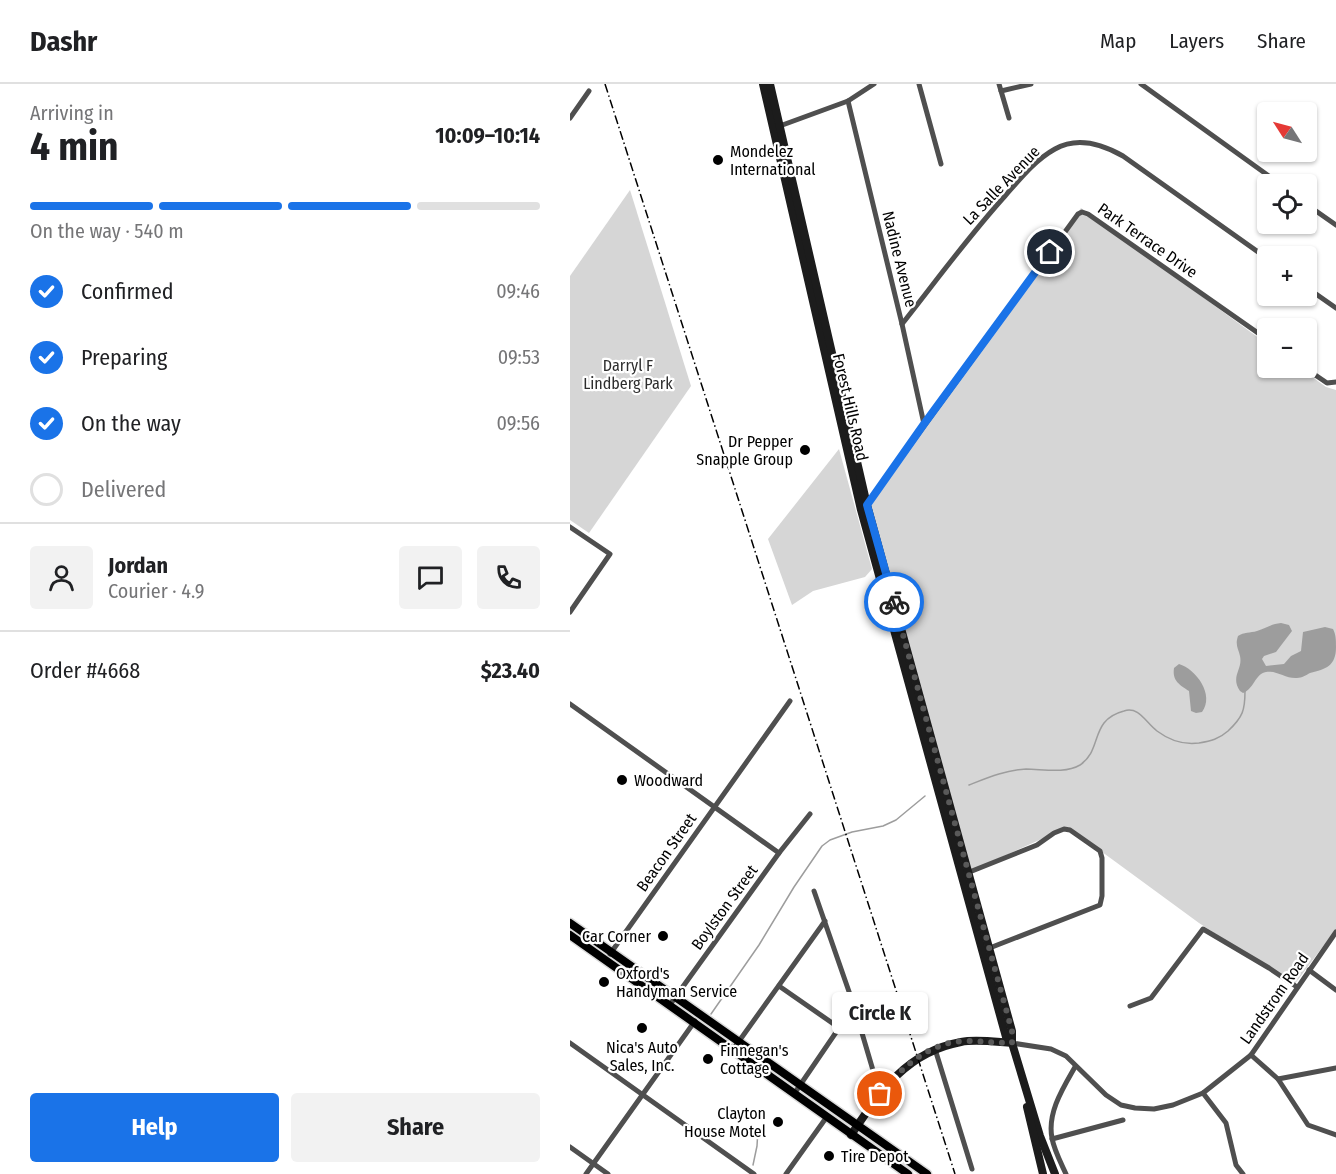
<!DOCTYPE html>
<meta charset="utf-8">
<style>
body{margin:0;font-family:"Fira Sans Condensed",sans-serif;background:#f2f2f2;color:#202124;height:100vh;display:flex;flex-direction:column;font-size:22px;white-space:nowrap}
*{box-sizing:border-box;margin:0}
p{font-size:20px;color:#757577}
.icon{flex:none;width:33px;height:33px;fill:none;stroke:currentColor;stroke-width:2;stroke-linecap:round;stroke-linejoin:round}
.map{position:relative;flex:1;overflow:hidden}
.side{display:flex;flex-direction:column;background:#fff;width:570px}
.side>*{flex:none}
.needle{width:39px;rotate:306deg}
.fabs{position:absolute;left:687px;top:18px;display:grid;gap:12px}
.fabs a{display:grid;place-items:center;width:60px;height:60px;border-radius:6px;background:#fff;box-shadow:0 2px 4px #0004;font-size:30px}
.pin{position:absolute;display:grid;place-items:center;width:51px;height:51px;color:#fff;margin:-26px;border:3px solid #fff;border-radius:50%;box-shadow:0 2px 6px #0007}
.courier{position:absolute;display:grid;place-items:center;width:60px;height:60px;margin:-30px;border:4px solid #1a73e8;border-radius:50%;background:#fff;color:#222;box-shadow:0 2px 8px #0007}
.bubble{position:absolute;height:42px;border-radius:6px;background:#fff;box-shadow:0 2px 4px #0004;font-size:20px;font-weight:700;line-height:42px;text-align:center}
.overview em{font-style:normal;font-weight:700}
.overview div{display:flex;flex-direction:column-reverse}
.overview{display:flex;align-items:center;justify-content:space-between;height:102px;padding:0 30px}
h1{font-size:39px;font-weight:700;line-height:45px}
.bar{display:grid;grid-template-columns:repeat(4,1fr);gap:9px 6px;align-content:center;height:72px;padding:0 30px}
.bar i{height:8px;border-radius:4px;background:#e0e0e0}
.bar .on{background:#1a73e8}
.bar p{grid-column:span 4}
.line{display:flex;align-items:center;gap:15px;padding:0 30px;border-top:2px solid #e0e0e0}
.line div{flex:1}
.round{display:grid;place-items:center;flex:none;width:63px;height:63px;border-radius:6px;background:#f2f2f2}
ol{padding:0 30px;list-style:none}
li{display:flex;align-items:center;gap:18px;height:66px}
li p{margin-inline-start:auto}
li .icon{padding:6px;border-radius:50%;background:#1a73e8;color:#fff;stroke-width:4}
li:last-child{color:#757577}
li i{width:33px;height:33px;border:3px solid #e0e0e0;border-radius:50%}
.button{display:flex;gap:12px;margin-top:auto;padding:12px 30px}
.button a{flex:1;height:69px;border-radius:6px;background:#1a73e8;color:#fff;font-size:24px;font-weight:700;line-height:69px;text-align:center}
.button a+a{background:#f2f2f2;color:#202124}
header{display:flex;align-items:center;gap:36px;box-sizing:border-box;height:84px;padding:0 30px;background:#fff;border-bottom:2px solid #e0e0e0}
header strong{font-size:28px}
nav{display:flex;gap:33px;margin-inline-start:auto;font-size:21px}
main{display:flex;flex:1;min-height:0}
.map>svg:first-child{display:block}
</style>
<header>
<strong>Dashr</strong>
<nav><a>Map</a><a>Layers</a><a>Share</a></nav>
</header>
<main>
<section class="side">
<div class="overview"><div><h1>4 min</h1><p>Arriving in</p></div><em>10:09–10:14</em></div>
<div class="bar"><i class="on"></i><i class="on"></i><i class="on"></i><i></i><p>On the way · 540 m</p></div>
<ol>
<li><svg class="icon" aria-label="check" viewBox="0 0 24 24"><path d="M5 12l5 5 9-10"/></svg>Confirmed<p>09:46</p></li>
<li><svg class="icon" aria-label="check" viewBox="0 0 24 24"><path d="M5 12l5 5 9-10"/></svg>Preparing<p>09:53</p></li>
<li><svg class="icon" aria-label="check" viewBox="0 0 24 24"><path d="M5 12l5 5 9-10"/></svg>On the way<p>09:56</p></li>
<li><i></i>Delivered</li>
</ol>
<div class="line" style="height:108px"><a class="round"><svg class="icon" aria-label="person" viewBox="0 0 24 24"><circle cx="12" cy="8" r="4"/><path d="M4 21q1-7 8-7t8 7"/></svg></a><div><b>Jordan</b><p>Courier · 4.9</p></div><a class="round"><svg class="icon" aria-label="chat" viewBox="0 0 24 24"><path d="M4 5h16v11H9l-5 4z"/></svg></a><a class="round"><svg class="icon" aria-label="phone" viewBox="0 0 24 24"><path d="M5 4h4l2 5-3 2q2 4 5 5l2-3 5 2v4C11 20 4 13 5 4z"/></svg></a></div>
<div class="line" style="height:78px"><div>Order #4668</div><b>$23.40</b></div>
<div class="button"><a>Help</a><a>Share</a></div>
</section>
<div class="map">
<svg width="766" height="1090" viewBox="0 0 766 1090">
<rect width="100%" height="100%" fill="#fff"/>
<!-- green -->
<g fill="#d6d6d6">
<polygon points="60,106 121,302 19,449 0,436 0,192"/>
<polygon points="511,124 697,260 698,284 730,284 756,303 766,306 766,845 724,901 629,839 498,743 401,787 299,420"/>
<polygon points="269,365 302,485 295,493 243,507 222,521 198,455"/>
</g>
<!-- water -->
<g fill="#9d9d9d">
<path d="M 711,539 L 719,541 L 722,547 L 706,568 L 694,572 L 692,575 L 696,582 L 714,580 L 721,572 L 731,567 L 733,548 L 755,543 L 763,545 C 766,551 766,556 766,563 C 766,582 756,585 740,589 C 736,591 732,594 727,594 C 716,595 707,586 696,588 C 685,590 684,605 673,609 L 670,607 C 660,592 673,586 670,572 C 668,564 665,561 668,552 C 674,548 680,549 687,547 C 696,544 701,540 711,539 Z"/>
<path d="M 609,580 C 626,585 645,611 632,628 L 626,629 L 621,627 L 619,607 C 610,601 602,597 604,584 Z"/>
</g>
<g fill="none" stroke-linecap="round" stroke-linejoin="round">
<!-- stream -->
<g stroke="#9d9d9d" stroke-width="1.5">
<path d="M 399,701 C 417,694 436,686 456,685 C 472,685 495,690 510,681 C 533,666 519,636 554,627 C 569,622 576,639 587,647 C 599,656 614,661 629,659 C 641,657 649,655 658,647 C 673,633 675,626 675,607"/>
<polyline points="141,930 189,861 224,803 252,762 260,756 282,748 313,742 326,736 355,712"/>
<polyline points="183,1081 187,1062 188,1045"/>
</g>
<!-- primary casing -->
<g stroke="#dbdbdb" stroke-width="11">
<g id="primary">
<polyline points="0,839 357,1090"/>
<polyline points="0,851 338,1090"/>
</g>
</g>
<!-- street -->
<g stroke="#4f4f4f" stroke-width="5">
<polyline points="349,0 371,80"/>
<polyline points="429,0 439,34"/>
<polyline points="571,0 710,100"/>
<polyline points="431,7 461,0"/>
<polyline points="278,17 332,240 354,340"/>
<polyline points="0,34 19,7"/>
<polyline points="207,43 278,17 304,0"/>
<polyline points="736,120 766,141"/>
<polyline points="736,203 766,224"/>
<path d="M 332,240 C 366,197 398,153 435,112 C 450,95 465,76 485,65 C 508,52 532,60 553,72 L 698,175"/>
<polyline points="735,284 757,299 766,298"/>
<polyline points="296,422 508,130 512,128 518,130 698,256"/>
<polyline points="0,443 40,470 0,528"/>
<polyline points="0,620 209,769"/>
<polyline points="397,789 467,761 484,749 494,745 500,746 530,767 532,774 532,812 530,821 417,865"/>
<polyline points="244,807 284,922 310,1010"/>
<polyline points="40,870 220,617"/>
<polyline points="739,886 766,906"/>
<polyline points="209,902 268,943"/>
<polyline points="99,922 209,769 240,730"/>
<polyline points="560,922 581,914 633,845 699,884 727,903"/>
<polyline points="0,959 184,1090"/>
<polyline points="442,959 481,965 496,972 536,1011 551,1021 565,1024 584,1025 603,1021 633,1009 681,971 766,848"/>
<polyline points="365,965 402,1085"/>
<polyline points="162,967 255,837"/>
<polyline points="681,971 708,995 738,1041 766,1051"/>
<polyline points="708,995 766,984"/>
<polyline points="633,1009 656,1039 666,1081 673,1090"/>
<polyline points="224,1010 284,922"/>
<polyline points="482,1055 553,1036"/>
<polyline points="0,1063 38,1090"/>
<polyline points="16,1090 125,937"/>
<polyline points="216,1090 256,1034"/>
<path d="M 496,1090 C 491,1079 484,1066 482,1054 C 477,1029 493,1004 505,983"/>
</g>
<!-- secondary -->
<g stroke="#1c1c1c" stroke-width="8">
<polyline points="193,0 291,426 436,953 442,959"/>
<polyline points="200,0 297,421 442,947 442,959 470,1052 485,1090"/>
<polyline points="457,1023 473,1090"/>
<path d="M 281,1051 C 310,1008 336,968 391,958 C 406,955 426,958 442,959"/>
</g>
<!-- primary -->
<use href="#primary" stroke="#000" stroke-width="8"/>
<!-- rail -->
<polyline stroke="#000" stroke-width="1.5" stroke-dasharray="9 3 1.5 3" stroke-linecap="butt" points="35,0 385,1090"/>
</g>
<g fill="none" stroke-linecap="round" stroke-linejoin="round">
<!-- done -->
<path stroke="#595959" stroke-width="6" stroke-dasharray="0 10.8" d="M 310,1010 C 331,984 359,958 395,957 C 411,957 426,959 442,959 L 442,947 L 324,518"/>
<!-- route -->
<polyline stroke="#1a73e8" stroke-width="8" points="324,518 297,421 354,340 480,168"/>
</g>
<!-- markers -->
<g fill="#000" stroke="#fff" stroke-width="2">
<circle cx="148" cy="76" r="6"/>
<circle cx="235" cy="366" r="6"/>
<circle cx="52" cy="696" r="6"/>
<circle cx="93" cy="852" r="6"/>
<circle cx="34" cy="898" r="6"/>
<circle cx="72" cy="944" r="6"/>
<circle cx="138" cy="975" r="6"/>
<circle cx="208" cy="1038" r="6"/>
<circle cx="259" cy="1072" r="6"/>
</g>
<g text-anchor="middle" stroke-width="4.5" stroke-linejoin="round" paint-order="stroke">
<!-- poi labels -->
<g font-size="16" fill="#000" stroke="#fff" text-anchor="start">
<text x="160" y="73">Mondelez<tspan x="160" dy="18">International</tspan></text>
<text x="223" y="363" text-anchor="end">Dr Pepper<tspan x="223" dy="18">Snapple Group</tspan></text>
<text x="64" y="702">Woodward</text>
<text x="81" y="858" text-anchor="end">Car Corner</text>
<text x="46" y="895">Oxford's<tspan x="46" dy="18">Handyman Service</tspan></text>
<text x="72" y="969" text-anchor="middle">Nica's Auto<tspan x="72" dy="18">Sales, Inc.</tspan></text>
<text x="150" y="972">Finnegan's<tspan x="150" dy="18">Cottage</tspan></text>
<text x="196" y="1035" text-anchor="end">Clayton<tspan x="196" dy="18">House Motel</tspan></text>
<text x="271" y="1078">Tire Depot</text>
</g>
<!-- street labels -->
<g font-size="16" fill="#000" stroke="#fff">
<text transform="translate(431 101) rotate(-46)" y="6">La Salle Avenue</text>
<text transform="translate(578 156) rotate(35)" y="6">Park Terrace Drive</text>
<text transform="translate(330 175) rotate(76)" y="6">Nadine Avenue</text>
<text transform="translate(281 323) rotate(77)" y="6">Forest Hills Road</text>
<text transform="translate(96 768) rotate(-55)" y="6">Beacon Street</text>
<text transform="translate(154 823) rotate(-54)" y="6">Boylston Street</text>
<text transform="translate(704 914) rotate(-55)" y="6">Landstrom Road</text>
</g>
<!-- park labels -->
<g font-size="16" fill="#2d2d2d" stroke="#fff">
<text x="58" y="287">Darryl F<tspan x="58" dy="18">Lindberg Park</tspan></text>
</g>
</g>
</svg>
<div class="fabs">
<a><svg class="needle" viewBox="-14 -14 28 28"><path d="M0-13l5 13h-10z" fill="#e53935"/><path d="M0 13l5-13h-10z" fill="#757577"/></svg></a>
<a><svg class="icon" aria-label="locate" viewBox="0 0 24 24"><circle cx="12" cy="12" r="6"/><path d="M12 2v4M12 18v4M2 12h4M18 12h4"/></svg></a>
<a>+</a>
<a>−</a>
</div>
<div class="pin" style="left:310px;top:1010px;background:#ea580c"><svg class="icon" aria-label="bag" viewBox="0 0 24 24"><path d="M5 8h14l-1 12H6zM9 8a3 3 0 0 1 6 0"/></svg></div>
<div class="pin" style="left:480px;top:168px;background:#1f2937"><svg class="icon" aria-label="home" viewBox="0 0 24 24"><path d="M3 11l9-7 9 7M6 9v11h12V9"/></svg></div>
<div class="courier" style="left:324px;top:518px"><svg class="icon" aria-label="bike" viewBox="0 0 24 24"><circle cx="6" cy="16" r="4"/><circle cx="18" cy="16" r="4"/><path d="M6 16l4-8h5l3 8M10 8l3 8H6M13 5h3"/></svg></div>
<div class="bubble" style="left:262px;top:908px;width:96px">Circle K</div>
</div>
</main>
